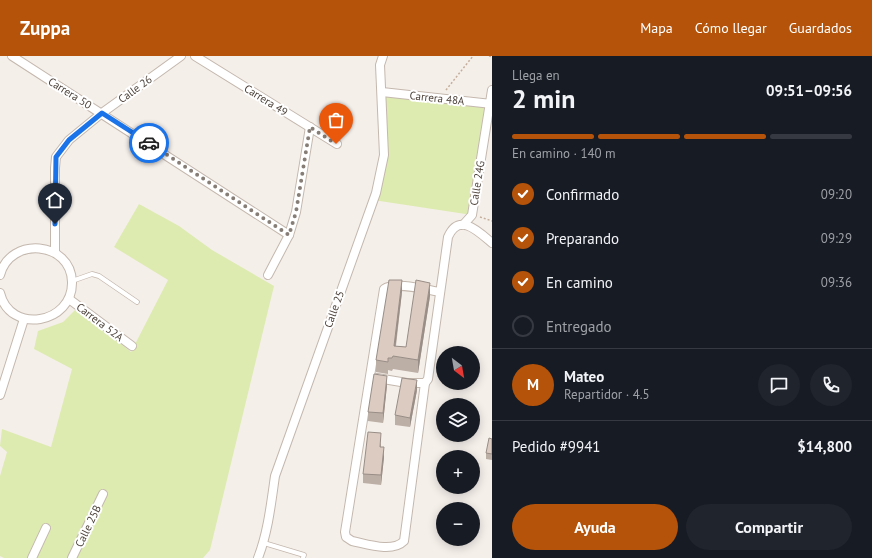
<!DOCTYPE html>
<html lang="es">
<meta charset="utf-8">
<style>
body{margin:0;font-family:"PT Sans",sans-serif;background:#20242c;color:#f1f3f6;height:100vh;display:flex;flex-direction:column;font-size:15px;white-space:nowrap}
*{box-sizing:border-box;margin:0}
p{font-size:13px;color:#9ea1a6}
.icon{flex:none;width:22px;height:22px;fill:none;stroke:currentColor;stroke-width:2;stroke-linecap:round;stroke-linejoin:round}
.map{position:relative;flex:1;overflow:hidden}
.panel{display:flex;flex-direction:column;background:#171b24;width:380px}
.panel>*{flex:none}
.needle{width:26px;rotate:149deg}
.buttons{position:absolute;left:436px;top:290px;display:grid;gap:8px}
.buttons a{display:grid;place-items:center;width:44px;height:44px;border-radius:50%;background:#171b24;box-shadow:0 2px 10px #0003;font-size:20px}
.pin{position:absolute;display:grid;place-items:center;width:34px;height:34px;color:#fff;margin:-41px -17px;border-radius:50% 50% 50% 0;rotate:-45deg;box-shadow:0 0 4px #0007}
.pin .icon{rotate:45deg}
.courier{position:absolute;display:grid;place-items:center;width:40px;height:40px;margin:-20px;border:3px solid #1a73e8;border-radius:50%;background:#fff;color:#222;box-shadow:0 1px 5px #0007}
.head em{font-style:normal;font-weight:700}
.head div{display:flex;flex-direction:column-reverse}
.head{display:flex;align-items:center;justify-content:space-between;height:68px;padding:0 20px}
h1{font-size:26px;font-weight:700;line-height:30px}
.bar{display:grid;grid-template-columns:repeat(4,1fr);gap:6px 4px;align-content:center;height:48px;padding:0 20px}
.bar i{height:5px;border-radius:3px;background:#363941}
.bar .active{background:#b45309}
.bar p{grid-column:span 4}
.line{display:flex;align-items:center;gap:10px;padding:0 20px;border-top:1px solid #363941}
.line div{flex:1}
.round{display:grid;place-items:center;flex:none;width:42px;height:42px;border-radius:21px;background:#20242c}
ol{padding:0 20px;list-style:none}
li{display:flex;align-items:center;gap:12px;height:44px}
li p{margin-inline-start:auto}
li .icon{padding:4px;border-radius:50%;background:#b45309;color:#fff;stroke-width:4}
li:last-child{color:#9ea1a6}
li i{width:22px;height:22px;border:2px solid #363941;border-radius:50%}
.button{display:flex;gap:8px;margin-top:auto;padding:8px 20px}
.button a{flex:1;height:46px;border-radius:24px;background:#b45309;color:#fff;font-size:16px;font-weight:700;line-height:46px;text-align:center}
.button a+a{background:#20242c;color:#f1f3f6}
header{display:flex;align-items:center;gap:24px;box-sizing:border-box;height:56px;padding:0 20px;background:#b45309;color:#fff}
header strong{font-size:19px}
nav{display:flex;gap:22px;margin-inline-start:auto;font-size:14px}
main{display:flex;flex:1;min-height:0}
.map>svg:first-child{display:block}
</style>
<header>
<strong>Zuppa</strong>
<nav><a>Mapa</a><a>Cómo llegar</a><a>Guardados</a></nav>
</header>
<main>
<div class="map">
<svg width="492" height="502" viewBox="0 0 492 502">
<rect width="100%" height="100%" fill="#f5efea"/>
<!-- green -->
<g fill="#ddebb1">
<polygon points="382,36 490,48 472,159 373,144 384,99"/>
<polygon points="139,148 179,170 212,194 274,230 210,494 203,502 4,502 0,500 0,420 7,396 0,390 2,373 51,391 72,313 34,293 38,275 63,266 77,252 131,296 168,224 114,191"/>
</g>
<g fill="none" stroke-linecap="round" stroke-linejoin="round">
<!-- service casing -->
<g stroke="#c4b8ae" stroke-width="5.5">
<g id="service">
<polyline points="72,225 92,218 99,220 137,246"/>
<polyline points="264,487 304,499 303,502"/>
</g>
</g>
<!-- minor casing -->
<g stroke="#c4b8ae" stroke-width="10">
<g id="minor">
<polyline points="12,0 289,179"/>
<polyline points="195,0 337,88"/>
<polyline points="382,36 492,48"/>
<polyline points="463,169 472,159 492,34"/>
<polyline points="55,196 55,112 56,101 69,84 102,57 181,0"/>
<path d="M 0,219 C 10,180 71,185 72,226 C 73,268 10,279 0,237"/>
<polyline points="268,219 289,179 296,156 310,71"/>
<polyline points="69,243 132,290"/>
<path d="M 377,322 L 407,327 L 425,327 L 428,323 L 448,181 C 459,156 478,175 492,187"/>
<path d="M 425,327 L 404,485 C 392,497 367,488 352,485 L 346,481 L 345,476 L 384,233 C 395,225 427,234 440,236"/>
<polyline points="0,339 24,263"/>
<polyline points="32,502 46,472"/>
<polyline points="72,502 103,438"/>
<path d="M 258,502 C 268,476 271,448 275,420 L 376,137 L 384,99 L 380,9 L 383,0"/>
</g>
</g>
<!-- path -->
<g stroke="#c4ae9c" stroke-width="1.5" stroke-dasharray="2 2" stroke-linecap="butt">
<polyline points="489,0 492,1"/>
<polyline points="446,34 473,0"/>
<polyline points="480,161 492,165"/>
</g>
<!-- service -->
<use href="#service" stroke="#fff" stroke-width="4"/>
<!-- minor -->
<use href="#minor" stroke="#fff" stroke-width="8"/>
</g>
<!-- wall -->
<g fill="#bcafa6">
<polygon points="402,236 396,290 406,291 430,240 418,317 393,313 392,315 388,314 388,318 376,316 376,304"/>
<polygon points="387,329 383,367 368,365 368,356"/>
<polygon points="417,334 410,371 395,369 395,359"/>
<polygon points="492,383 492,404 486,403 486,397"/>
<polygon points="381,387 381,391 384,401 381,429 363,427 363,418"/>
</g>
<!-- shaded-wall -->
<g fill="#998e87">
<polygon points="402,224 402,236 394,302 394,290"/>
<polygon points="430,227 430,240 418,317 418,304"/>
<polygon points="387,320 387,329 383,367 383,357"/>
<polygon points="417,324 417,334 410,371 410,362"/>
<polygon points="384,391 384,401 381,429 381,419"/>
</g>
<!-- building -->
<g fill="#dbcbc1" stroke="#998e87">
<polygon points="389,224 402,224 394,290 406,291 416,224 430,227 418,304 393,300 392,302 388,302 388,306 376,304"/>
<polygon points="374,318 387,320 383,357 368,356"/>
<polygon points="402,322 417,324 410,362 395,359"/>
<polygon points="368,376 381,377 380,391 384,391 381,419 363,418"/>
<polygon points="489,382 492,383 492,398 486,397"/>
</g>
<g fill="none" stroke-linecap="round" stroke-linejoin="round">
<!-- done -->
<polyline stroke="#867d76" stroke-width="4" stroke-dasharray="0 7.2" points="149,87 289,179 296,156 310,71 336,88"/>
<!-- route -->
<polyline stroke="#1a73e8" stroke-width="5" points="55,168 56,101 69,84 102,57 149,87"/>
</g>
<g text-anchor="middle" stroke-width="4" stroke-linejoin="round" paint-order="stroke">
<!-- street labels -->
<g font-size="11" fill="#4a3f37" stroke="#fff">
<text transform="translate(135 33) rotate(-36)" y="4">Calle 26</text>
<text transform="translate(70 37) rotate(32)" y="4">Carrera 50</text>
<text transform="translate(437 42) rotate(6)" y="4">Carrera 48A</text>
<text transform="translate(266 44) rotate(32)" y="4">Carrera 49</text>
<text transform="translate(477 127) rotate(-81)" y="4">Calle 24G</text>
<text transform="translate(334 253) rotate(-70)" y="4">Calle 25</text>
<text transform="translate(100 266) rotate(37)" y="4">Carrera 52A</text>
<text transform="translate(88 470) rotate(-64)" y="4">Calle 25B</text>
</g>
</g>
</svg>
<div class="buttons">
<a><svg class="needle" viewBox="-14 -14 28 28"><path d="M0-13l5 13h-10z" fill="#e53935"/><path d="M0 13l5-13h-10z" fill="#9ea1a6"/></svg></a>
<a><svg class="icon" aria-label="layers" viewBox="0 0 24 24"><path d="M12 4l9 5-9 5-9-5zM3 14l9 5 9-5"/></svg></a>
<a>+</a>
<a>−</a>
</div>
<div class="pin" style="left:336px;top:88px;background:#ea580c"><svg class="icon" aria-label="bag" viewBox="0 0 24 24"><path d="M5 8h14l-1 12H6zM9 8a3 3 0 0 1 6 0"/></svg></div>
<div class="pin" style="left:55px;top:168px;background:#1f2937"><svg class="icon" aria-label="home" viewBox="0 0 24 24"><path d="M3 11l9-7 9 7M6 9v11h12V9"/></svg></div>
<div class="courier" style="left:149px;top:87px"><svg class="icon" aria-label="car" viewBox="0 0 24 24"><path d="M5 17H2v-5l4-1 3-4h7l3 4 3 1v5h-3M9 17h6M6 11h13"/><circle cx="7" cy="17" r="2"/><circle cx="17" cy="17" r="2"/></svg></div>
</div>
<section class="panel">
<div class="head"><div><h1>2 min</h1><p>Llega en</p></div><em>09:51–09:56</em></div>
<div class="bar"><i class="active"></i><i class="active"></i><i class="active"></i><i></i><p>En camino · 140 m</p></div>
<ol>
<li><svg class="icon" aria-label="check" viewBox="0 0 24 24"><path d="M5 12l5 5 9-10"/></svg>Confirmado<p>09:20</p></li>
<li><svg class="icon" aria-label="check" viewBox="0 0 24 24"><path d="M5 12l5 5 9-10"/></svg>Preparando<p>09:29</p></li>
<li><svg class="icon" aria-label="check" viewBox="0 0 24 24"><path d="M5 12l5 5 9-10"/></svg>En camino<p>09:36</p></li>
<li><i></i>Entregado</li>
</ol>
<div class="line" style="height:72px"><b class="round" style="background:#b45309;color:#fff">M</b><div><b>Mateo</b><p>Repartidor · 4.5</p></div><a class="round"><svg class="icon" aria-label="chat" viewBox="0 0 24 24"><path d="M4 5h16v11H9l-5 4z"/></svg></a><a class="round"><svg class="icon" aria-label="phone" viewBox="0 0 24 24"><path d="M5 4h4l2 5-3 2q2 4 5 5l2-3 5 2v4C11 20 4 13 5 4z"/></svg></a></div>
<div class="line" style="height:52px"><div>Pedido #9941</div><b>$14,800</b></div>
<div class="button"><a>Ayuda</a><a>Compartir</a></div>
</section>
</main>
